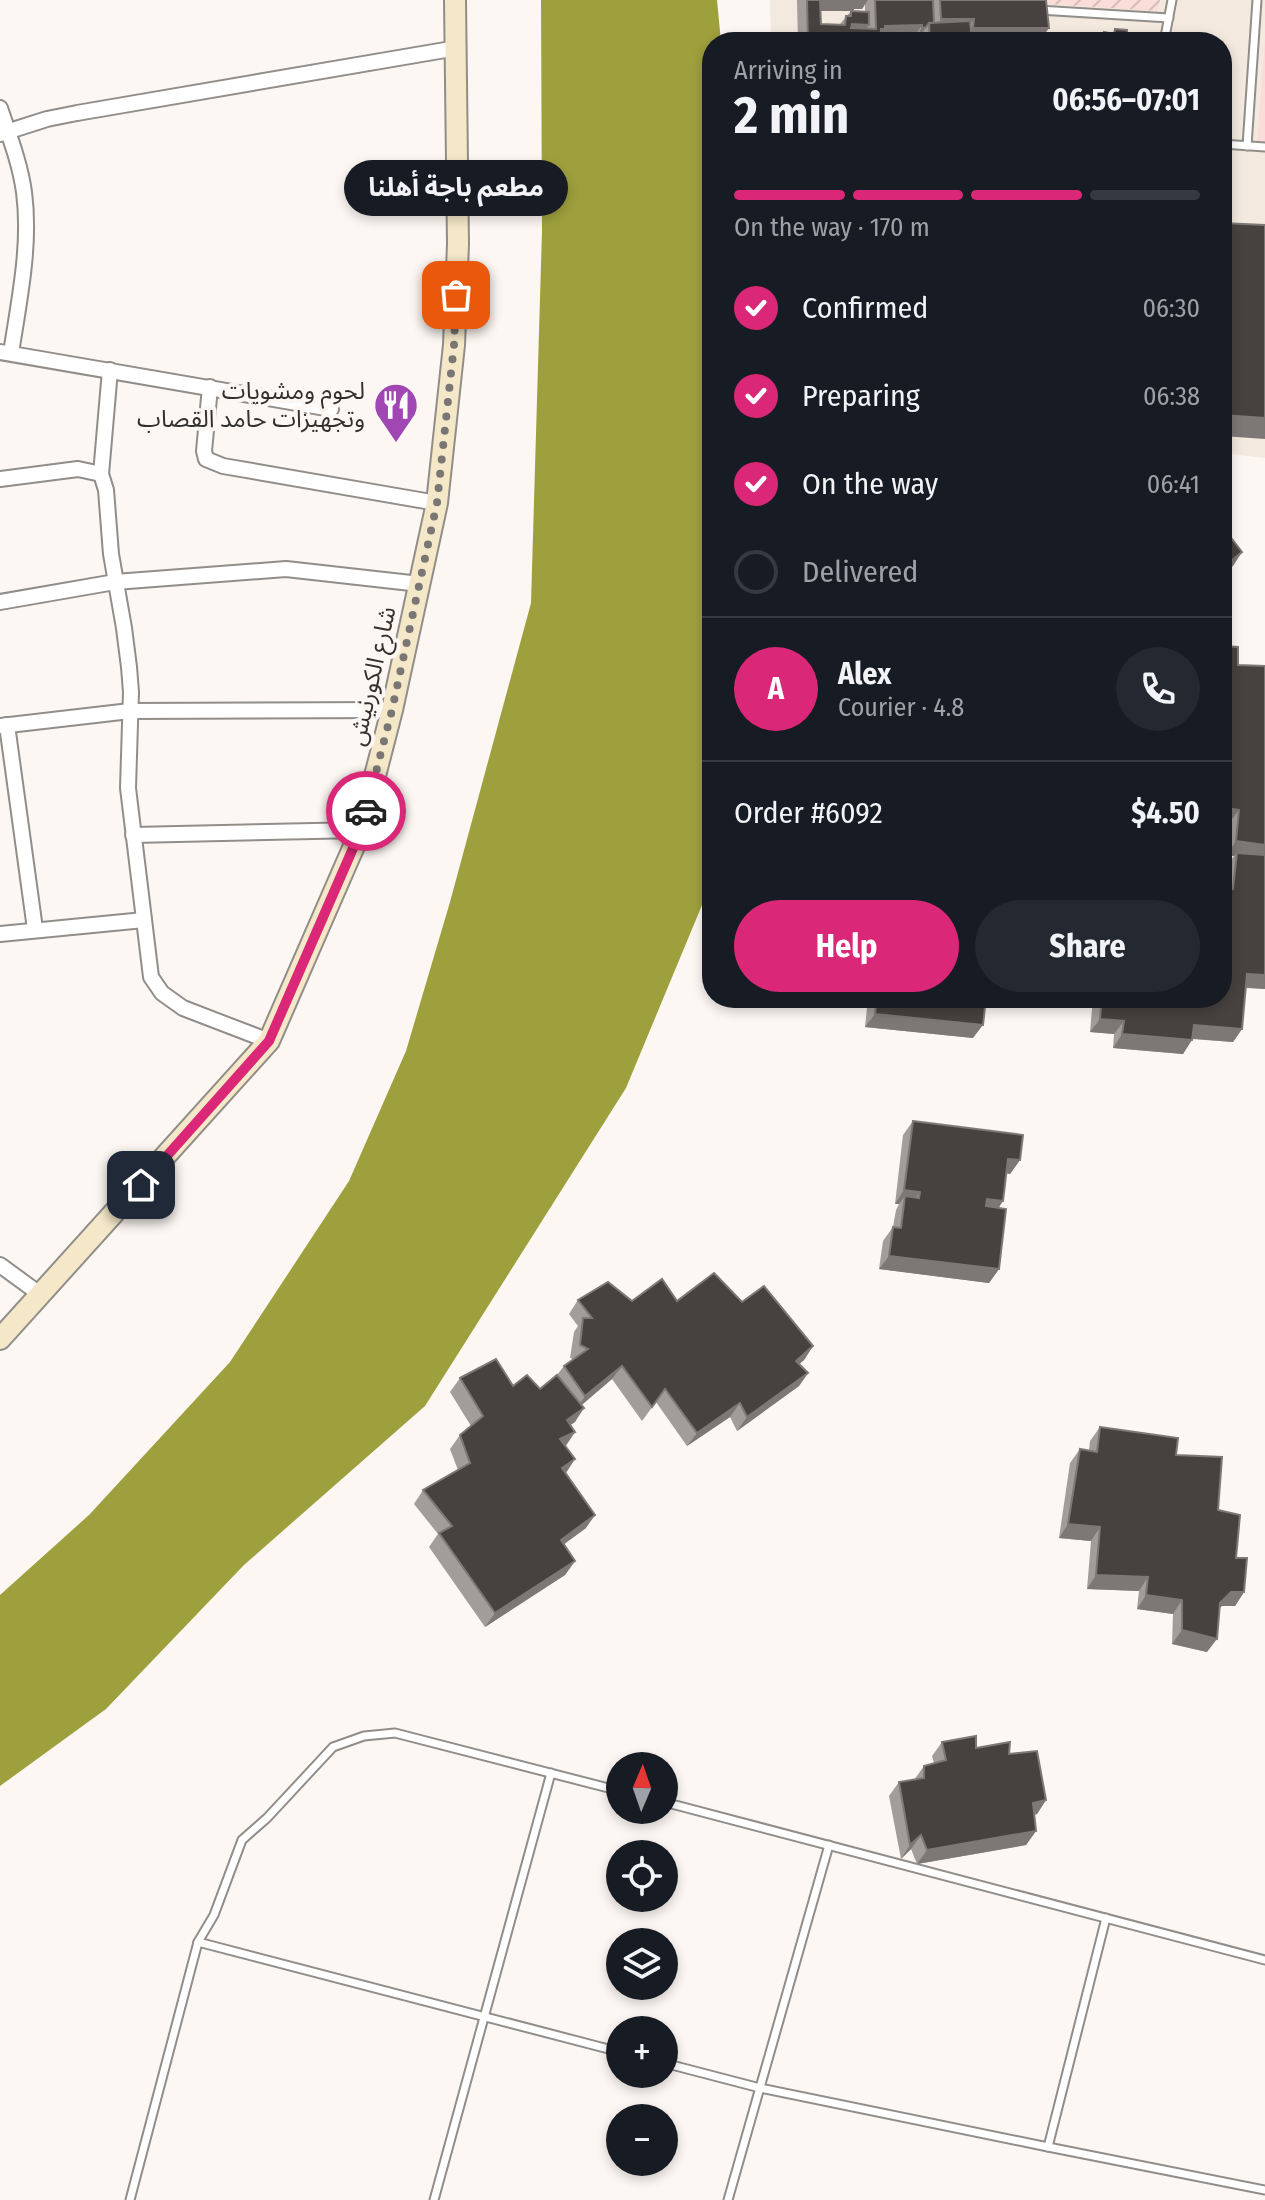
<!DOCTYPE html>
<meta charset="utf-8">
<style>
body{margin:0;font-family:"Fira Sans Condensed","Noto Sans Arabic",sans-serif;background:#242831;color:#f1f3f6;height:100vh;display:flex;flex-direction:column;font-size:30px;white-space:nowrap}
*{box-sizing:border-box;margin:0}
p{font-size:26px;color:#9ea1a6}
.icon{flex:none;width:44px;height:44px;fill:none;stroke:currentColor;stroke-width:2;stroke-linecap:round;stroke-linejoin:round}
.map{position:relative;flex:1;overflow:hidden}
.details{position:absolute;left:702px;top:32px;width:530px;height:976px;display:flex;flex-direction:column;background:#171b24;border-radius:32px;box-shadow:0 4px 12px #0003}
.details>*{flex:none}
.needle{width:52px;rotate:2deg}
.buttons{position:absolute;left:606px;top:1752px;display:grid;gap:16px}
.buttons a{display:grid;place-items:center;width:72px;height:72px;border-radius:50%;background:#171b24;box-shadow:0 4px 12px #0003;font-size:40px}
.pin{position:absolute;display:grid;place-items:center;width:68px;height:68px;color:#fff;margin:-34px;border-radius:16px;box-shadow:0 4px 12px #0006}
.courier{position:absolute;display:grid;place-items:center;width:80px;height:80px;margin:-40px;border:6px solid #db2777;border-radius:50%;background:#fff;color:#222;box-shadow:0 2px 10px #0007}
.bubble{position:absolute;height:56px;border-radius:28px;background:#171b24;box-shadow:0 4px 12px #0003;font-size:26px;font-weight:700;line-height:56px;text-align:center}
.head em{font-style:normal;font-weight:700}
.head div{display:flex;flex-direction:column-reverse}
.head{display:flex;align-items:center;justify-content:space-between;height:136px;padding:0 32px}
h1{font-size:52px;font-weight:700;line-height:60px}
.bar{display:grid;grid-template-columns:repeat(4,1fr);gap:12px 8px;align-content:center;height:96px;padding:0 32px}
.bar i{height:10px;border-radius:6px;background:#363941}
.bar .selected{background:#db2777}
.bar p{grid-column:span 4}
.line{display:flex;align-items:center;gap:20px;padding:0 32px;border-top:2px solid #363941}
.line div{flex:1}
.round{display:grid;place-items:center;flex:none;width:84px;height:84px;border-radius:42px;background:#242831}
ol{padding:0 32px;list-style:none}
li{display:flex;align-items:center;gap:24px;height:88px}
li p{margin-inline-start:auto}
li .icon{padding:8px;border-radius:50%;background:#db2777;color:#fff;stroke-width:4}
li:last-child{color:#9ea1a6}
li i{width:44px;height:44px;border:4px solid #363941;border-radius:50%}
.action{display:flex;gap:16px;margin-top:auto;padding:16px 32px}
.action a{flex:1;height:92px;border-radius:48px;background:#db2777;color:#fff;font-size:32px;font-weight:700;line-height:92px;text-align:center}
.action a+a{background:#242831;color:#f1f3f6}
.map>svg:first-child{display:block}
</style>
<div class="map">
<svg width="1265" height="2200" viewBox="0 0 1265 2200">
<defs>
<pattern id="garden-furrows" width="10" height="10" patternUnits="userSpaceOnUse" patternTransform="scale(2)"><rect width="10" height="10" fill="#fadcd9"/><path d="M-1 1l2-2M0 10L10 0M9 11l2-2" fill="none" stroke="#d7bdbb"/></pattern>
</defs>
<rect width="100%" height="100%" fill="#fcf7f3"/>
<!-- built -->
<polygon fill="#f3e9df" points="770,0 1265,0 1265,458 1222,453 1222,42 771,42"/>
<!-- grass -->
<polygon fill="#fadcd9" points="1265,40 1265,144 1257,144"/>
<!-- garden -->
<polygon fill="url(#garden-furrows)" points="1046,0 1160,0 1157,11 1048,4"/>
<!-- water -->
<polygon fill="#9ea03d" points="541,0 717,0 721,42 712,42 712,881 626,1088 425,1406 244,1565 106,1709 0,1786 0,1595 89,1515 230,1362 349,1181 406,1051 450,902 531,603 542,231"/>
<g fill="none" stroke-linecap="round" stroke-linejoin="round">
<!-- lane casing -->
<g stroke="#918d89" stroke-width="11">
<g id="lane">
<polyline points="1039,10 1169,18"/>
<polyline points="1164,42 1172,0"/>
<polyline points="1222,144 1265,147"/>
<polyline points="1247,146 1257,0"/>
<polyline points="664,1802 1265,1960"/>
<polyline points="1106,1918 1048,2147 1265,2190"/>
<polyline points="198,1942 620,2052"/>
<polyline points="664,2063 760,2088 1048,2147"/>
<polyline points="130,2200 198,1942 214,1915 242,1840 267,1818 333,1747 364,1736 395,1733 620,1791"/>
<polyline points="434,2200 551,1773"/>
<polyline points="728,2200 829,1845"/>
</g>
</g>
<!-- street casing -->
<g stroke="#918d89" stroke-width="18">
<g id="street">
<path d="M 0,108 C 9,135 20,163 24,192 C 31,245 19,301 11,353"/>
<polyline points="0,134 47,119 77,113 457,48"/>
<polyline points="0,352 331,409"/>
<polyline points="210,387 204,451 206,459 223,466 437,503"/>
<polyline points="101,474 110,370"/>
<polyline points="0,479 78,469 101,474 106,490 111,554 124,628 129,667 131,692 128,788 151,977 162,993 183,1008 269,1041"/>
<polyline points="0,602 115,582 286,569 420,584"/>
<polyline points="7,725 35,929"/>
<polyline points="0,726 130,711 392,710"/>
<polyline points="133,835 361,830"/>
<polyline points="0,934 144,920"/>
<polyline points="0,1265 41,1295"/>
</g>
</g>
<!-- secondary casing -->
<g stroke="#918d89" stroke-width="24">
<polyline id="secondary" points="0,1339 269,1041 361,830 392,710 437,503 454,345 458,244 455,0"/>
</g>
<!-- lane -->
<use href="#lane" stroke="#fff" stroke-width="7"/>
<!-- street -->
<use href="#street" stroke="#fff" stroke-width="14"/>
<!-- secondary -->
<use href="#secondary" stroke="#f4e8c9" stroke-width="20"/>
</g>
<!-- wall -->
<g fill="#a29c9a" fill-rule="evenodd">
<path d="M 797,0 L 1046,0 L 1039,42 L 798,42 ZM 865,4 L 865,11 L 851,11 L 840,24 L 821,24 L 821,11 L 853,11 L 854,9 L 862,9 Z"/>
<polygon points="1222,646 1238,665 1265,989 1246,988 1242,1029 1233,1042 1192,1039 1183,1054 1113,1048 1114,1034 1090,1032 1093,998 1222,998 1225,888 1227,866 1234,856 1227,855 1229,823 1222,822"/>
<polygon points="868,998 986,998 973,1038 865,1027"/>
<polygon points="913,1121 1020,1160 1010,1174 1007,1173 999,1208 999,1269 989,1283 879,1269 883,1241 893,1227 896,1210 899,1204 895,1204 903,1135"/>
<polygon points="578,1300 742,1302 813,1346 804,1360 799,1364 808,1373 799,1386 737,1431 730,1417 687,1446 656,1402 642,1421 612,1379 581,1405 575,1422 570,1425 575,1432 566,1446 565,1473 586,1528 564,1544 575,1561 565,1575 485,1627 429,1547 438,1534 414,1504 423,1490 458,1470 450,1449 460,1435 471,1426 450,1392 460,1378 540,1389 557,1375 564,1366 573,1359 570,1358 574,1332 578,1326 569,1314"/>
<polygon points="1100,1427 1176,1455 1218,1510 1236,1558 1244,1592 1235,1606 1222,1606 1219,1608 1207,1652 1172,1644 1173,1614 1137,1609 1139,1591 1087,1589 1091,1541 1059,1538 1070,1463 1080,1449 1089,1450 1090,1441"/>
<polygon points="942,1742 1009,1754 1046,1800 1037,1814 1034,1815 1036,1831 1026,1845 917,1864 911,1849 901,1859 889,1796 899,1782 914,1780 924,1766 934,1763 932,1756"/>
</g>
<!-- shaded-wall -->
<g fill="#7d7876">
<polygon points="818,0 868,0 862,9 854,9 853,11 811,11"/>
<polygon points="941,19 974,19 960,39 930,34"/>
<polygon points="852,24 869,25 859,38 842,38"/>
<polygon points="922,25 913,39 876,42 881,29 885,26"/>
<polygon points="926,27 917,41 913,41 922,28"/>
<polygon points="973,28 1049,28 1039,42 964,42"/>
<polygon points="1222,415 1265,418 1265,439 1222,436"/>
<polygon points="1242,552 1233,566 1222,574 1222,568"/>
<polygon points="1222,807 1239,810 1229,823 1222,822"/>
<polygon points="1236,841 1265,845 1265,859 1237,853 1234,856 1227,855"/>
<polygon points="1247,974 1265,975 1265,989 1238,987"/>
<polygon points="875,1014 983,1025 973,1038 865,1027"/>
<polygon points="1100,1019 1124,1021 1114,1034 1090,1032"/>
<polygon points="1194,1025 1242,1029 1233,1042 1184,1038"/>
<polygon points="1122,1034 1192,1040 1183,1054 1113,1048"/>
<polygon points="1008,1159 1020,1160 1010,1174 999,1172"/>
<polygon points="904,1190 920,1192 910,1206 905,1196 899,1204 895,1204"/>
<polygon points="987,1199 1003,1201 994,1215 977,1213"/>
<polygon points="889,1256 999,1269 989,1283 879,1269"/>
<polygon points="813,1346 804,1360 787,1375 796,1361"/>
<polygon points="622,1366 612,1379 576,1410 585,1396"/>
<polygon points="808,1373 799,1386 737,1431 747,1417"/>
<polygon points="740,1403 730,1417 687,1446 697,1433"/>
<polygon points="584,1408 575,1422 557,1434 567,1420"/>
<polygon points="575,1432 565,1446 560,1439"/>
<polygon points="575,1459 566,1473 552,1482 562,1468"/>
<polygon points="595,1515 586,1528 552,1553 561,1540"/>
<polygon points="1068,1524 1100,1527 1091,1541 1059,1538"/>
<polygon points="575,1561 565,1575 485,1627 495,1613"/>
<polygon points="1096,1575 1148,1577 1139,1591 1087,1589"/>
<polygon points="1231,1592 1244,1592 1235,1606 1222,1606 1210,1616 1220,1603"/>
<polygon points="1146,1595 1182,1600 1173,1614 1137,1609"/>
<polygon points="1182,1630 1217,1639 1207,1652 1172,1644"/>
<polygon points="1046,1800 1037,1814 1024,1817 1033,1803"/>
<polygon points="1036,1831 1026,1845 917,1864 927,1850"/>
<polygon points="921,1835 911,1849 901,1859 910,1845"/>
</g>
<!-- building -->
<g fill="#474240" stroke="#7d7876" stroke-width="2">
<polygon points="807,0 820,0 821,24 845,25 846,16 851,16 851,11 869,12 869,25 852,24 851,28 876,29 875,0 933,0 934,23 929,23 926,27 922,28 922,25 885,26 885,29 881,29 880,42 808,42"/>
<polygon points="940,0 1046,0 1049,28 973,28 974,19 941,19"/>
<polygon points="970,21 972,42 930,42 929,23"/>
<polygon points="1115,29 1127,30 1127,35 1148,40 1148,42 1090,42 1091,35 1104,36 1104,32 1114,34"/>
<polygon points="881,33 918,34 917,42 881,42"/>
<polygon points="1222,223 1265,225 1265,418 1222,415"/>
<polygon points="1222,526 1242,552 1222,568"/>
<polygon points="1222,646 1238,647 1238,665 1265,666 1265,845 1236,841 1239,810 1222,807"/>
<polygon points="1237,853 1265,855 1265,975 1247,974 1242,1029 1194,1025 1192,1040 1122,1034 1124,1021 1100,1019 1102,998 1222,998 1222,888 1233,889"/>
<polygon points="877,998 986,998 983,1025 875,1014"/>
<polygon points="913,1121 1023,1135 1020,1160 1008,1159 1003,1201 987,1199 986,1206 1006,1209 999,1269 889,1256 893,1227 901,1228 905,1196 919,1198 920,1192 904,1190"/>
<polygon points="714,1273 742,1302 764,1286 813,1346 796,1361 808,1373 747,1417 740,1403 697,1433 665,1389 652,1407 622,1366 585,1396 564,1366 588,1349 580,1345 583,1318 592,1318 578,1300 608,1282 632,1301 662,1279 677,1301"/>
<polygon points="496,1359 513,1386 527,1375 540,1389 557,1375 584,1408 567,1420 575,1432 560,1439 575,1459 562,1468 595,1515 561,1540 575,1561 495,1613 439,1533 452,1526 423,1490 470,1463 460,1435 483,1416 460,1378"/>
<polygon points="1100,1427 1178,1438 1176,1455 1222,1457 1218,1510 1240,1515 1236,1558 1247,1558 1244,1592 1231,1592 1220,1603 1217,1639 1182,1630 1182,1600 1146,1595 1148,1577 1096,1575 1100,1527 1068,1524 1080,1449 1097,1452"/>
<polygon points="976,1736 976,1748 1010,1742 1009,1754 1037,1751 1046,1800 1033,1803 1036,1831 927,1850 921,1835 910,1845 899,1782 924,1778 924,1766 946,1760 942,1742"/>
</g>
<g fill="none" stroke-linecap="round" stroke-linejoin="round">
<!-- done -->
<polyline stroke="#797674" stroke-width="8" stroke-dasharray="0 14.4" points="366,811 392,710 437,503 454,345 456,295"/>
<!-- route -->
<polyline stroke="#db2777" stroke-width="10" points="141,1185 269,1041 361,830 366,811"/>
</g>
<!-- icons -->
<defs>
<g id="restaurant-pin" transform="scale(2.3)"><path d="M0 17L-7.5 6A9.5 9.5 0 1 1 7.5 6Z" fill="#a047b4" stroke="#fcf7f3"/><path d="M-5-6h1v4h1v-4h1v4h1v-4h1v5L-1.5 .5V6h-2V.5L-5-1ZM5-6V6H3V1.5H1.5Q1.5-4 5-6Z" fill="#fff"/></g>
</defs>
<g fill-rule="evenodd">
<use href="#restaurant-pin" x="396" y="405"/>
</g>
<g text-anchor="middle" stroke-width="8" stroke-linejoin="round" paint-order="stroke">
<!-- poi labels -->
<g font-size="24" fill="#32302f" stroke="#fcf7f3" text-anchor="end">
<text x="365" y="399">لحوم ومشويات<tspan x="365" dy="28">وتجهيزات حامد القصاب</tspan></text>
</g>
<!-- street labels -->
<g font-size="24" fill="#32302f" stroke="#fcf7f3">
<text transform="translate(372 676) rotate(-77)" y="8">شارع الكورنيش</text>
</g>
</g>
</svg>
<div class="buttons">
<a><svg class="needle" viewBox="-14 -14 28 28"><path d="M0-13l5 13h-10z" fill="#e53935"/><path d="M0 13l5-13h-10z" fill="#9ea1a6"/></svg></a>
<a><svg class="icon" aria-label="locate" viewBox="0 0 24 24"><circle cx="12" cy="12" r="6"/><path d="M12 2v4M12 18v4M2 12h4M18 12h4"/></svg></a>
<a><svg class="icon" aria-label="layers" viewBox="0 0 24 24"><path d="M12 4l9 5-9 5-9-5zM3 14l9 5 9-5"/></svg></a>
<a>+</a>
<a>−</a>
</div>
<div class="pin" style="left:456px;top:295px;background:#ea580c"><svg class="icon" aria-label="bag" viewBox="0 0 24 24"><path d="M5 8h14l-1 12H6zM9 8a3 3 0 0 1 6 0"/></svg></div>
<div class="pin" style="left:141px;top:1185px;background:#1f2937"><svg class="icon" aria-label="home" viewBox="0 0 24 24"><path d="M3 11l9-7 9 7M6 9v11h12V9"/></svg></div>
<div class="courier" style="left:366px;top:811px"><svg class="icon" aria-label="car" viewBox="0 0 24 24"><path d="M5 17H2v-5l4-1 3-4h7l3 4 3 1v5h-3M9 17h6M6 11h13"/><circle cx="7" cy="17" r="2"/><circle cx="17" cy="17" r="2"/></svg></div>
<div class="bubble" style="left:344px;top:160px;width:224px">مطعم باجة أهلنا</div>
<section class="details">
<div class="head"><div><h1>2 min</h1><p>Arriving in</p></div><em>06:56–07:01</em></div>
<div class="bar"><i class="selected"></i><i class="selected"></i><i class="selected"></i><i></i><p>On the way · 170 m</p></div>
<ol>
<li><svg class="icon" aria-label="check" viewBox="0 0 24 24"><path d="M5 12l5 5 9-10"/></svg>Confirmed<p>06:30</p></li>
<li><svg class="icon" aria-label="check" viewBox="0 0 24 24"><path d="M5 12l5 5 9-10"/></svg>Preparing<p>06:38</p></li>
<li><svg class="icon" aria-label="check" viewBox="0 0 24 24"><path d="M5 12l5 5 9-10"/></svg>On the way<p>06:41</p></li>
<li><i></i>Delivered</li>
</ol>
<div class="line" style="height:144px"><b class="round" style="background:#db2777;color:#fff">A</b><div><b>Alex</b><p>Courier · 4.8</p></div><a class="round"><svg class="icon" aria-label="phone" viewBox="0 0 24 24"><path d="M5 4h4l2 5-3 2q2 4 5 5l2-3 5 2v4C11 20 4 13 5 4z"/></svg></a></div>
<div class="line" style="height:104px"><div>Order #6092</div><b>$4.50</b></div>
<div class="action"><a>Help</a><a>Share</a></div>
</section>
</div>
